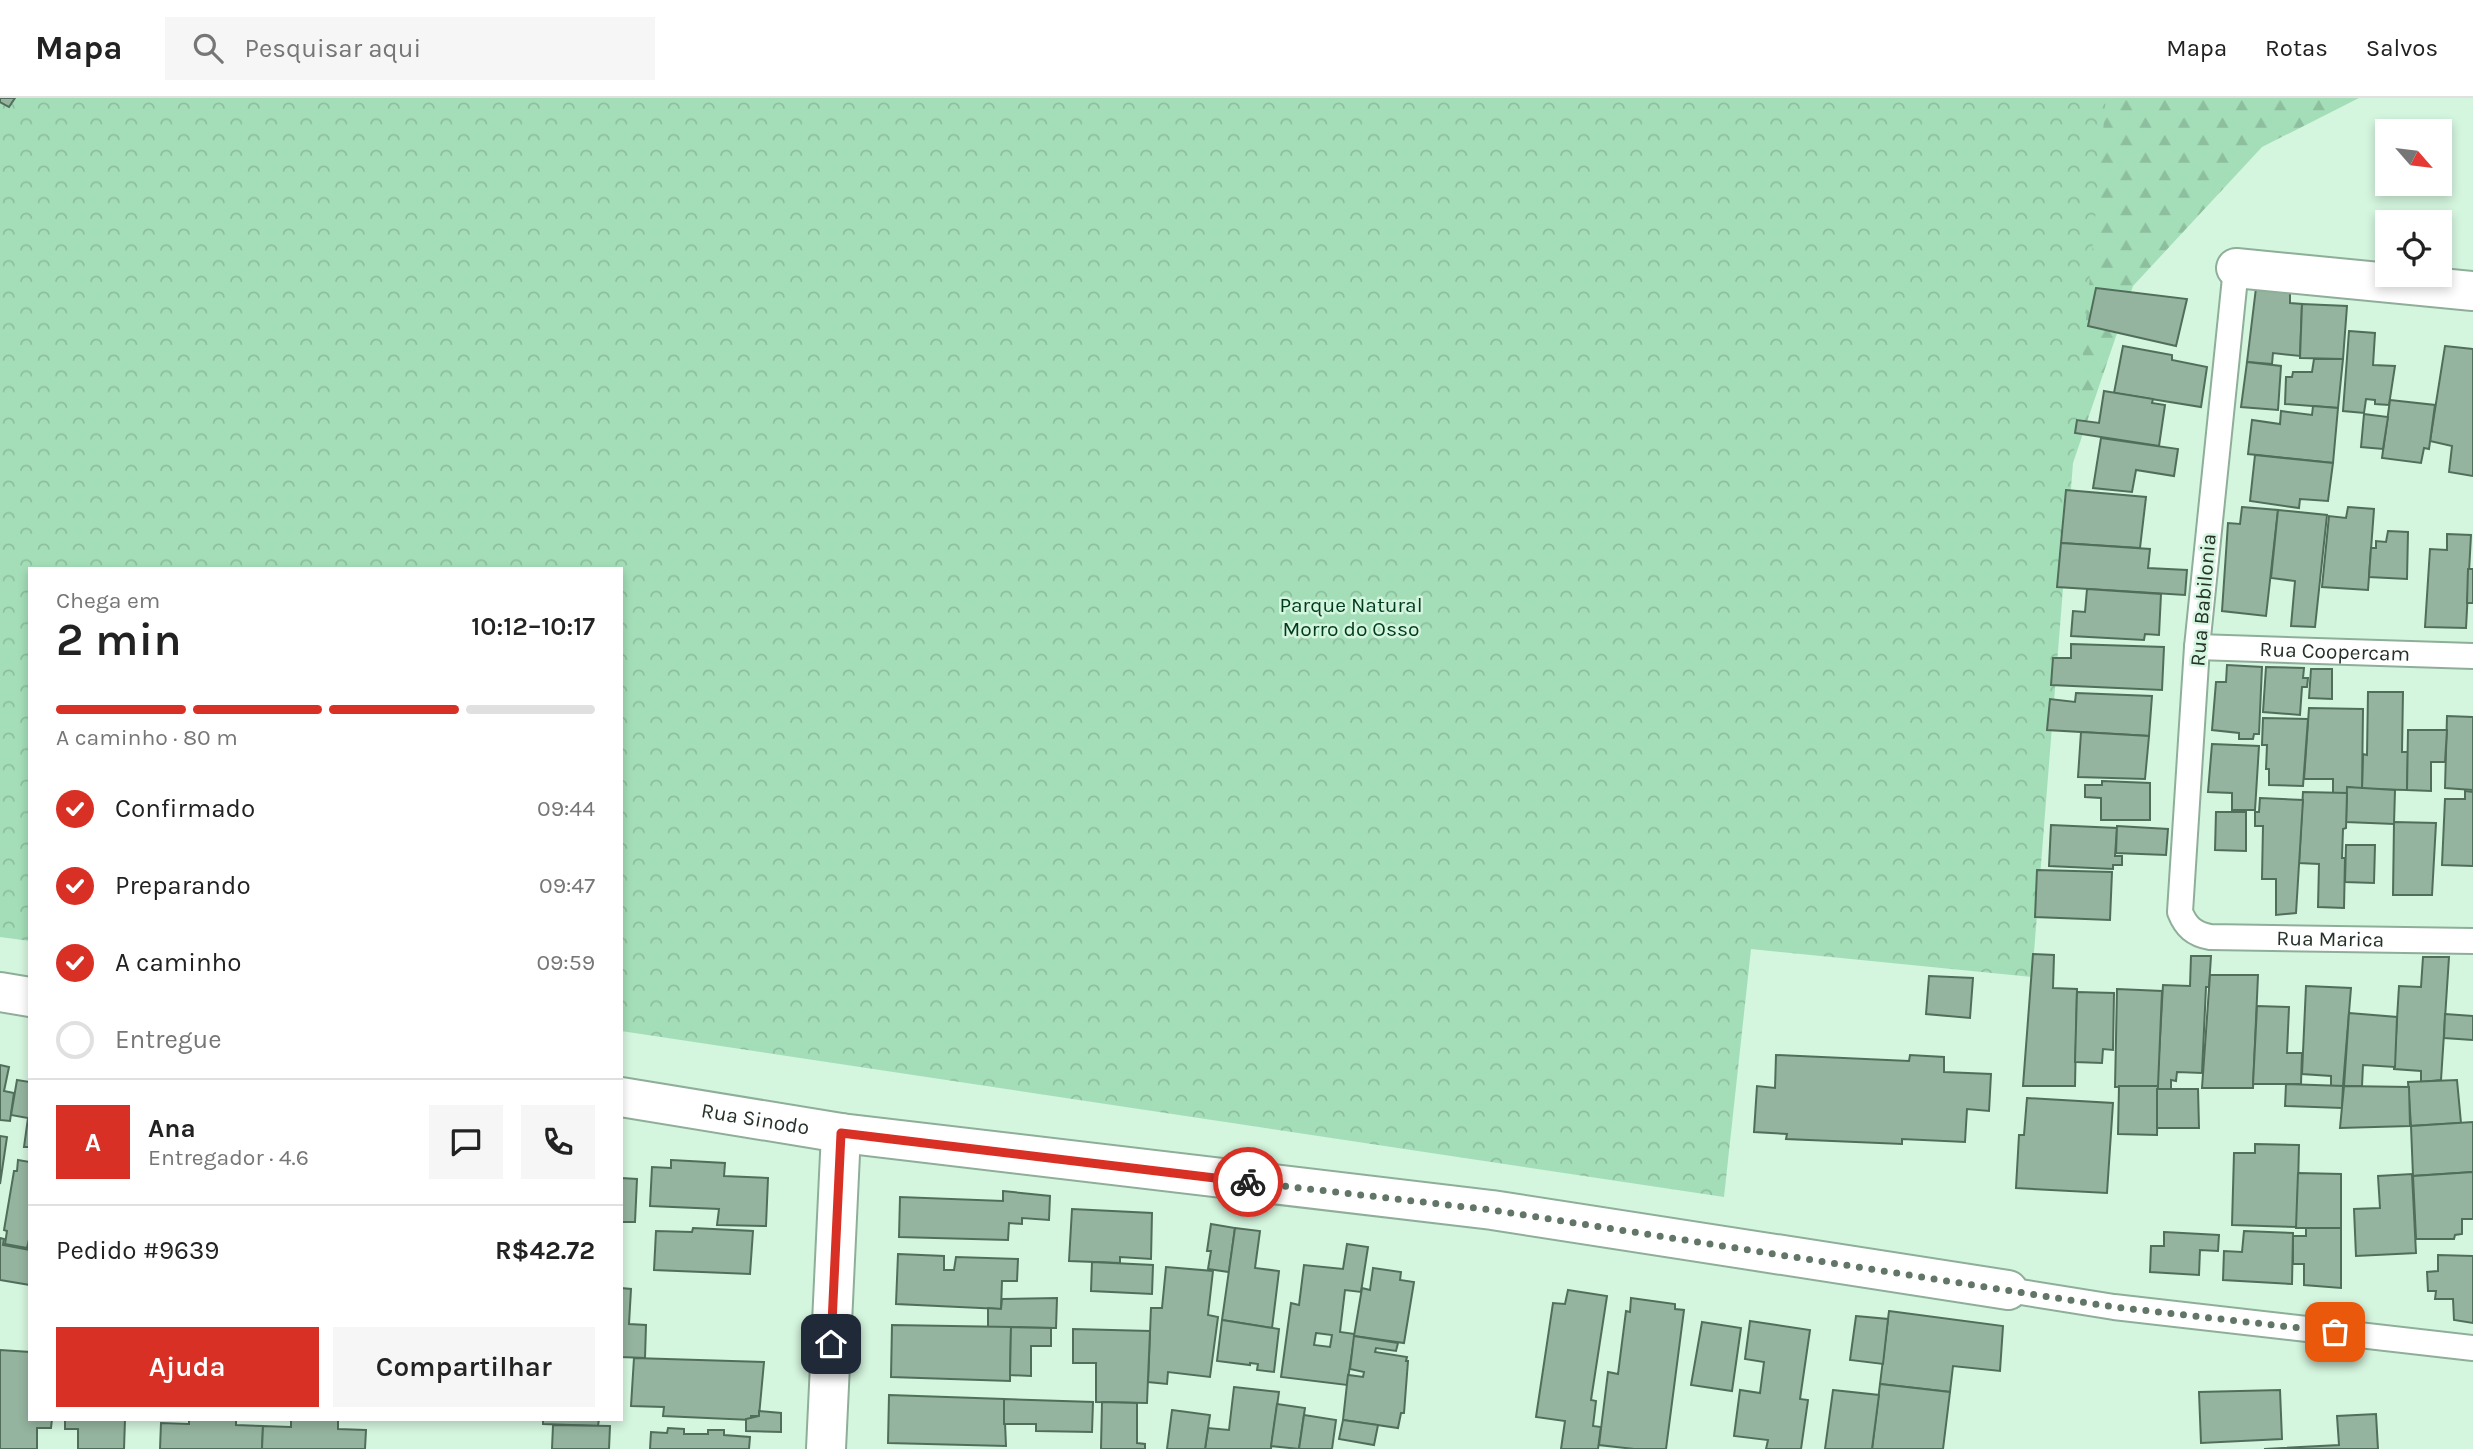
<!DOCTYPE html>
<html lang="pt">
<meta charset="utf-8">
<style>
body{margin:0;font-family:Karla,sans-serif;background:#f6f6f6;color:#222;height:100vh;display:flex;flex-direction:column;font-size:26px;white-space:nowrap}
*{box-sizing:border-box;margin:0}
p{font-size:23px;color:#767676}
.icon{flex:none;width:38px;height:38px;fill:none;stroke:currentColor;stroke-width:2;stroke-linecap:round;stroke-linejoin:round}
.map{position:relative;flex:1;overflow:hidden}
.details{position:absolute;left:28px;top:469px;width:595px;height:854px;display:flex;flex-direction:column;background:#fff;border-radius:0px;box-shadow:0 4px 10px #0003}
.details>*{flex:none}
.needle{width:46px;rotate:118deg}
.fabs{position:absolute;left:2375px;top:21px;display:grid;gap:14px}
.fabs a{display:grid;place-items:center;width:77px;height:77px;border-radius:0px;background:#fff;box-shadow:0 4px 10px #0003;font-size:35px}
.pin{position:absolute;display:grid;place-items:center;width:60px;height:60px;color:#fff;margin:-30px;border-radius:14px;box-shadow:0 4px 10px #0006}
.courier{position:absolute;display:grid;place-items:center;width:70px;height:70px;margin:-35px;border:5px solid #d93025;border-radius:50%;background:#fff;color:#222;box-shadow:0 2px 9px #0007}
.summary em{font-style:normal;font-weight:600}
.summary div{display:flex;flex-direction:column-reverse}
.summary{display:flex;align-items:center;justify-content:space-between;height:119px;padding:0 28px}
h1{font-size:46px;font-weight:600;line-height:52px}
.bar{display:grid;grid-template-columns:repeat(4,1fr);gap:10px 7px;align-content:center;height:84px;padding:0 28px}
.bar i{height:9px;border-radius:5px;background:#e0e0e0}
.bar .current{background:#d93025}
.bar p{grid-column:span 4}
.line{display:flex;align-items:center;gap:18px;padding:0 28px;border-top:2px solid #e0e0e0}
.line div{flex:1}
.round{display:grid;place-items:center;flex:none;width:74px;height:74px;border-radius:0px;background:#f6f6f6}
ol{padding:0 28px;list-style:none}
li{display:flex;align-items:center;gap:21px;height:77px}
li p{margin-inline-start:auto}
li .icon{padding:7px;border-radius:50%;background:#d93025;color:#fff;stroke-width:4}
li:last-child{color:#767676}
li i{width:38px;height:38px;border:4px solid #e0e0e0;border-radius:50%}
.cta{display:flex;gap:14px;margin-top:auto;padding:14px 28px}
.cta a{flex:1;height:80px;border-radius:0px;background:#d93025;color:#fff;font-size:28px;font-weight:600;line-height:80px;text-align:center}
.cta a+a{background:#f6f6f6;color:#222}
header{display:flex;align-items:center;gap:42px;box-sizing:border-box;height:98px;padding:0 35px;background:#fff;border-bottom:2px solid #e0e0e0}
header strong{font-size:33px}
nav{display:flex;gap:38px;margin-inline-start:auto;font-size:24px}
.search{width:490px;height:63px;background:#f6f6f6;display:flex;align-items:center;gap:18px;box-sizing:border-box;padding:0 24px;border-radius:0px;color:#767676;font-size:26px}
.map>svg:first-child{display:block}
</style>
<header>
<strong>Mapa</strong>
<div class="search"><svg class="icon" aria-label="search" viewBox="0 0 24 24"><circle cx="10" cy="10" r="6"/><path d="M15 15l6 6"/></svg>Pesquisar aqui</div>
<nav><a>Mapa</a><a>Rotas</a><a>Salvos</a></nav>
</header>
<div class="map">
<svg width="2473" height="1351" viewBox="0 0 2473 1351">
<defs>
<pattern id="forest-firs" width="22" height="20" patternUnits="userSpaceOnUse" patternTransform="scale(1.75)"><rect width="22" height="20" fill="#a4deb8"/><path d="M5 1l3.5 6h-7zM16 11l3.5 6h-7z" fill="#8dbf9e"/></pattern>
<pattern id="park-crowns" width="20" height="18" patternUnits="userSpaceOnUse" patternTransform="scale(1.75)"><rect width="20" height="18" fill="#a4deb8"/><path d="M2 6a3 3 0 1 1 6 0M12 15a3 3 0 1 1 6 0" fill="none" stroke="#8dbf9e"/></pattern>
</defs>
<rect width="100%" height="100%" fill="#d4f5de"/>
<!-- forest -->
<polygon fill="url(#forest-firs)" points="1926,0 2359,0 2262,49 2133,188 2073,365"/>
<!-- park -->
<polygon fill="url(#park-crowns)" points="0,0 2106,0 2073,365 2032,879 1751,851 1724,1099 621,933 621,471 30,471 30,843 0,839"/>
<!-- building -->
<g fill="#94b49f" stroke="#516e5b" stroke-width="2" fill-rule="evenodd">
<polygon points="0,0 15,0 9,9 0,4"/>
<polygon points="2096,190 2187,201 2176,248 2088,228"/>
<polygon points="2256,190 2290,195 2290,205 2302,206 2300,258 2273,255 2272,266 2247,264"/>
<polygon points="2302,206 2347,208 2343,261 2300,260"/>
<polygon points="2349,233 2375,235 2373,267 2395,268 2389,307 2375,306 2375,302 2366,301 2364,315 2343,313"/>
<polygon points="2123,248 2172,257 2172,262 2207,269 2201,309 2114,295"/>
<polygon points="2445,248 2473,251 2473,378 2449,374 2452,348 2430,343"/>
<polygon points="2314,261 2343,261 2338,310 2285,306 2286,279 2292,279 2293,274 2312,274"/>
<polygon points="2247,264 2281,268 2278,312 2241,309"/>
<polygon points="2104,293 2153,301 2152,305 2165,307 2159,348 2075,335 2077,322 2099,325"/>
<polygon points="2390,302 2435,307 2429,351 2424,350 2421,365 2382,360"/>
<polygon points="2313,308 2338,310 2333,365 2248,356 2252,322 2280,326 2281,313 2312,317"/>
<polygon points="2364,316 2388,319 2383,351 2361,349"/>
<polygon points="2101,340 2178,351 2174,378 2136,372 2132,394 2093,390"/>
<polygon points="2255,357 2333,365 2328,403 2300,401 2299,410 2250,403"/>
<polygon points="2066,392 2146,399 2140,450 2061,445"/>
<polygon points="2242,409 2278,412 2266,518 2222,513 2228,425 2240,426"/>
<polygon points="2348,409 2374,411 2368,492 2322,489 2329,418 2346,420"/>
<polygon points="2278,412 2327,417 2315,529 2291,528 2295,483 2271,480"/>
<polygon points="2388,433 2408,434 2407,481 2369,479 2371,450 2376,450 2376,443 2386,444"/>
<polygon points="2447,436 2471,437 2466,530 2425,529 2430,451 2447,452"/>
<polygon points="2061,445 2150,451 2148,470 2187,472 2185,497 2057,489"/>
<polygon points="2468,471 2473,471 2473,505 2467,505"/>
<polygon points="2087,491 2161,496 2159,537 2145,536 2144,542 2071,538 2073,513 2085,514"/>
<polygon points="2071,546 2164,549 2162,592 2051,587 2053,560 2071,560"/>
<polygon points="2227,567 2262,569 2259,636 2254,636 2253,641 2239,641 2239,635 2212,632 2216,584 2226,584"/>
<polygon points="2266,569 2304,570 2303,580 2308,580 2307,589 2302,589 2300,617 2263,614"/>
<polygon points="2311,571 2332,571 2332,601 2309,600"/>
<polygon points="2368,594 2403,594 2402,654 2408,654 2407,692 2362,691 2363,656 2367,657"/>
<polygon points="2076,595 2152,598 2149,638 2047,632 2050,601 2075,604"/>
<polygon points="2309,610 2363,611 2362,691 2347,689 2347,695 2333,695 2333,681 2304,681"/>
<polygon points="2447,618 2473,619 2473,692 2445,690"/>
<polygon points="2263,620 2308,621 2303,688 2269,687 2269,671 2266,671 2267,647 2262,647"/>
<polygon points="2408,632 2447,632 2445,664 2431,664 2431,693 2407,692"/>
<polygon points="2081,634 2149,638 2145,681 2078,679"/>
<polygon points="2212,646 2259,648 2255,712 2232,712 2232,695 2208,694"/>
<polygon points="2102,683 2150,685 2150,722 2101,722 2101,700 2085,699 2085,687 2102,687"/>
<polygon points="2347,689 2395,692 2394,726 2346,724"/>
<polygon points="2465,693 2473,694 2473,768 2442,767 2445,701 2465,701"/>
<polygon points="2303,694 2347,695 2346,730 2343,731 2342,760 2345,760 2344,810 2318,809 2319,766 2299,765"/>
<polygon points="2260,700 2303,702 2296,815 2276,817 2276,781 2262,781 2263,728 2255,728 2255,714 2259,714"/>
<polygon points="2216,714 2246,714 2246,753 2215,752"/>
<polygon points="2394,724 2436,725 2432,797 2393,797"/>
<polygon points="2051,727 2117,730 2115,758 2122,758 2122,767 2113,767 2113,771 2049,768"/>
<polygon points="2117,728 2168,731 2166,757 2116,755"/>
<polygon points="2346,747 2375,747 2374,785 2345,784"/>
<polygon points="2037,772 2112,774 2110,822 2035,819"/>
<polygon points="2033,856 2054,857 2053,890 2077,891 2075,988 2023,988"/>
<polygon points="2191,858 2211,858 2209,889 2206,889 2202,975 2177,974 2176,983 2171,982 2171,991 2157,991 2163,887 2190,888"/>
<polygon points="2423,859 2449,859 2441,982 2421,984 2421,973 2394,971 2399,888 2421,889"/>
<polygon points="2210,877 2258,877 2253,990 2202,990"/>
<polygon points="1929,878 1973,880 1970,920 1926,916"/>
<polygon points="2306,888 2351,890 2343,988 2331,988 2331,978 2302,976"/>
<polygon points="2117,891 2162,893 2158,988 2115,989"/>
<polygon points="2077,894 2114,895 2113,952 2103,951 2102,965 2075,964"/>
<polygon points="2257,908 2289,909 2287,955 2302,955 2301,986 2253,986"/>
<polygon points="2349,915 2397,919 2395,969 2363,967 2362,988 2344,988"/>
<polygon points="2445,916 2473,918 2473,942 2444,940"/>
<polygon points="1776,957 1909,963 1910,957 1944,959 1944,974 1991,976 1989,1013 1967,1011 1965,1044 1902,1041 1902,1046 1786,1041 1787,1036 1754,1034 1757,988 1775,990"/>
<polygon points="0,967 9,969 4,993 14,995 10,1023 0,1022"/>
<polygon points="17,982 30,984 30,1049 24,1049 28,1020 11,1017"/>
<polygon points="2457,982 2461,1025 2411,1028 2408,984"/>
<polygon points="2286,986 2343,988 2342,1010 2285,1008"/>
<polygon points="2119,988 2158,988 2157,1037 2118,1036"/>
<polygon points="2344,988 2409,989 2410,1028 2340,1030"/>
<polygon points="2157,991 2198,991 2199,1030 2157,1030"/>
<polygon points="2027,1000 2113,1005 2107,1095 2016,1090 2019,1037 2024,1037"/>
<polygon points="2473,1024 2473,1074 2413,1078 2411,1028"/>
<polygon points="0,1038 7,1039 0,1086"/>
<polygon points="2255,1046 2299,1047 2297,1129 2232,1127 2234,1055 2255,1055"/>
<polygon points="18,1062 30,1064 30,1137 27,1150 5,1146 7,1133 4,1132 14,1073 17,1073"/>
<polygon points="671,1062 725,1065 724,1078 768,1080 766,1128 717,1127 719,1111 650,1108 652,1069 671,1070"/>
<polygon points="2473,1074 2473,1121 2462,1121 2462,1136 2455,1137 2454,1141 2416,1141 2413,1078"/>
<polygon points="2298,1075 2341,1076 2341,1130 2296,1130"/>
<polygon points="2412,1076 2416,1155 2356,1158 2354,1111 2380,1110 2378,1078"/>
<polygon points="621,1080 637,1081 635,1124 621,1124"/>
<polygon points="1003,1093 1050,1098 1049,1122 1022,1120 1022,1126 1009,1125 1008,1142 899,1139 900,1099 1003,1103"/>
<polygon points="1072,1111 1152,1115 1151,1161 1120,1159 1120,1165 1069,1163"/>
<polygon points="1211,1126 1235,1130 1229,1174 1208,1171 1211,1153 1207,1153"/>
<polygon points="693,1130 753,1133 750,1176 654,1172 656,1133 692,1134"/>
<polygon points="1235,1130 1260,1133 1255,1170 1279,1173 1272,1230 1222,1222"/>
<polygon points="2306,1130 2341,1130 2341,1190 2304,1187 2304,1166 2293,1166 2293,1138 2306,1138"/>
<polygon points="2244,1133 2293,1135 2292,1186 2223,1182 2224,1153 2242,1154"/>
<polygon points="2164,1134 2219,1137 2218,1153 2200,1152 2199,1177 2150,1174 2151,1148 2164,1148"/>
<polygon points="0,1140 4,1141 3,1147 30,1152 30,1187 0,1182"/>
<path d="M 1347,1146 L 1368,1149 L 1361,1194 L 1345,1192 L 1340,1234 L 1355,1236 L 1347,1287 L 1281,1279 L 1291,1205 L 1299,1207 L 1304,1167 L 1343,1171 ZM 1316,1235 L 1332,1237 L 1330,1249 L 1314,1247 Z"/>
<polygon points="898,1156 944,1158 944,1172 954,1172 956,1159 1018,1161 1017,1183 1002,1183 1001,1211 896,1206"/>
<polygon points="2438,1157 2473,1158 2473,1225 2454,1222 2453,1201 2435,1201 2436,1193 2428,1193 2427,1174 2438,1173"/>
<polygon points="1092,1164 1153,1167 1152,1196 1091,1193"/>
<polygon points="1166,1169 1213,1173 1208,1217 1218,1219 1210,1279 1168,1274 1167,1286 1148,1284 1151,1210 1162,1210"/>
<polygon points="1373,1170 1401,1174 1400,1182 1414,1184 1404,1245 1354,1238 1362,1190 1370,1192"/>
<polygon points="621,1190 631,1191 629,1226 646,1227 645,1260 621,1259"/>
<polygon points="1568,1192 1607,1198 1591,1302 1596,1303 1593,1328 1601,1329 1598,1351 1561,1351 1565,1323 1536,1319 1553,1205 1565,1206"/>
<polygon points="1057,1200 1056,1230 988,1229 988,1210 1001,1211 1002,1201"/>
<polygon points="1631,1200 1675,1206 1675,1211 1684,1212 1666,1351 1634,1351 1599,1347 1608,1274 1618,1276 1626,1213 1630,1214"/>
<polygon points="1889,1213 2003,1228 2000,1273 1953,1268 1950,1294 1880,1286"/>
<polygon points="1856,1218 1888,1221 1883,1266 1850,1262"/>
<polygon points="1222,1222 1279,1231 1274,1274 1257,1272 1258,1266 1250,1265 1250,1267 1217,1263"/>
<polygon points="1750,1223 1810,1232 1800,1301 1808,1302 1801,1351 1766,1351 1768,1342 1734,1338 1740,1292 1760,1295 1764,1264 1745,1261"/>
<polygon points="1702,1224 1741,1230 1732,1293 1691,1287"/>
<polygon points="892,1227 1011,1229 1010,1283 891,1279"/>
<polygon points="1011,1229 1051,1230 1051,1248 1031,1248 1031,1278 1010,1277"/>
<polygon points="1073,1231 1150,1233 1147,1305 1096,1304 1096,1265 1073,1265"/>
<polygon points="1354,1238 1398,1245 1396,1253 1376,1250 1375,1254 1407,1259 1406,1263 1408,1263 1404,1315 1401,1315 1398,1330 1343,1322 1348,1277 1363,1279 1364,1274 1350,1271"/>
<polygon points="0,1252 30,1254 30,1321 52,1321 51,1330 37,1330 37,1351 0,1351"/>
<polygon points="634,1260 764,1264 759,1318 751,1318 751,1322 663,1318 664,1309 631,1308"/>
<polygon points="1880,1286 1950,1294 1943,1351 1872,1351"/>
<polygon points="1234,1289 1279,1294 1271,1351 1205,1351 1208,1330 1229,1332"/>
<polygon points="1833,1292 1879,1297 1872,1351 1825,1351"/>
<polygon points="2280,1292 2282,1341 2201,1345 2199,1294"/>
<polygon points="889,1297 1004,1301 1006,1348 888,1345"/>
<polygon points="1004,1301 1093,1304 1092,1334 1036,1333 1036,1326 1004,1326"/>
<polygon points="1102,1304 1137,1305 1137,1345 1145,1346 1145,1351 1101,1351"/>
<polygon points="1277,1306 1305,1310 1299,1351 1271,1348"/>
<polygon points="1172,1312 1210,1317 1205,1351 1167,1351"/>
<polygon points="759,1313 781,1315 781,1334 746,1333 746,1321 759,1318"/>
<polygon points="2376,1316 2378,1351 2264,1351 2339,1347 2337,1318"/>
<polygon points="1304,1317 1336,1322 1332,1351 1299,1351"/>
<polygon points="65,1321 125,1321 124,1351 78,1351 78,1331 65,1331"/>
<polygon points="189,1321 236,1321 236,1327 263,1328 262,1351 160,1351 161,1325 189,1326"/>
<polygon points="291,1321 338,1321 338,1331 366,1332 365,1351 262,1351 263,1328 291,1329"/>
<polygon points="543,1321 599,1321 598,1328 543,1326"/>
<polygon points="1343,1322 1378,1327 1374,1347 1339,1341"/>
<polygon points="553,1327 610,1328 609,1351 552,1351"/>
<polygon points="668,1330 684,1331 684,1336 708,1336 708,1332 724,1332 724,1337 750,1339 749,1351 650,1351 651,1334 667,1335"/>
</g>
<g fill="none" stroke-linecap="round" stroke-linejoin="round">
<!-- lane casing -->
<g stroke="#8fae99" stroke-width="28">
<g id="lane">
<path id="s1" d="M 2236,170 L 2197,549 L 2180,814 C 2186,829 2194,836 2210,839 L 2473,843"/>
<path id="s2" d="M 2197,549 L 2473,558"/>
<polyline points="2008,1192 2114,1209 2473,1250"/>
</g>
</g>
<!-- street casing -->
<g stroke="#8fae99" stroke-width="42">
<g id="street">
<polyline points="2236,170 2473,193"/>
<polyline points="0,894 30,899"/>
<path id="s3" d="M 621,999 L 841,1035 L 1492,1112 L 2008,1192"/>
<polyline points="826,1351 841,1035"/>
</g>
</g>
<!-- lane -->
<use href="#lane" stroke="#fff" stroke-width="24"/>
<!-- street -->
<use href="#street" stroke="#fff" stroke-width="38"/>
</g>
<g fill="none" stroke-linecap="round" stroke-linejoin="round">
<!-- done -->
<polyline stroke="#627668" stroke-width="7" stroke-dasharray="0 12.6" points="1248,1084 1492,1112 2114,1209 2335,1234"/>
<!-- route -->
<polyline stroke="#d93025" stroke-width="9" points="831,1246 841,1035 1248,1084"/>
</g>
<g text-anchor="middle" stroke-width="5" stroke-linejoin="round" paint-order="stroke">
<!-- street labels -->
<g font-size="21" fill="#253129" stroke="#d4f5de">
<text transform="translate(2203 502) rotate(-85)" y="7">Rua Babilonia</text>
<text dy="7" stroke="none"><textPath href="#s2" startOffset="138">Rua Coopercam</textPath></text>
<text dy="7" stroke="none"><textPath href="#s1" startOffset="808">Rua Marica</textPath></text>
<text dy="7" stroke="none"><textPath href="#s3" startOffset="136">Rua Sinodo</textPath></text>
</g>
<!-- park labels -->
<g font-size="21" fill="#003b1e" stroke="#d4f5de">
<text x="1351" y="514">Parque Natural<tspan x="1351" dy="24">Morro do Osso</tspan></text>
</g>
</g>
</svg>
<div class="fabs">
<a><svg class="needle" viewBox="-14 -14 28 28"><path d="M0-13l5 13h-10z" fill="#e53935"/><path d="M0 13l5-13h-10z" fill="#767676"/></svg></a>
<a><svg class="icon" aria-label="locate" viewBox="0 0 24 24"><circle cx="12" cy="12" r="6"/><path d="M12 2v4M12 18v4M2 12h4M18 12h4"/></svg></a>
</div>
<div class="pin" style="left:2335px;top:1234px;background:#ea580c"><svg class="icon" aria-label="bag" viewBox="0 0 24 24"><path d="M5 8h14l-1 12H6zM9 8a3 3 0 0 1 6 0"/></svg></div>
<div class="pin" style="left:831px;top:1246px;background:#1f2937"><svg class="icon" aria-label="home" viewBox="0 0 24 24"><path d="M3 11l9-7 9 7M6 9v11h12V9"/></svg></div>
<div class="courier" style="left:1248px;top:1084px"><svg class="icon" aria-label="bike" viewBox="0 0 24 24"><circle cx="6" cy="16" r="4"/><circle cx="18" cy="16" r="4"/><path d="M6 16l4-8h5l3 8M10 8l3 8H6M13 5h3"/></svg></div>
<section class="details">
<div class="summary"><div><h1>2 min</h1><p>Chega em</p></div><em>10:12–10:17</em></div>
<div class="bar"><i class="current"></i><i class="current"></i><i class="current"></i><i></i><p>A caminho · 80 m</p></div>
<ol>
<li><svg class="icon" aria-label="check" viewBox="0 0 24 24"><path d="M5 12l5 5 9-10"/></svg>Confirmado<p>09:44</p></li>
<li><svg class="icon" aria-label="check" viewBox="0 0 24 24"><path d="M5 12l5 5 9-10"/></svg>Preparando<p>09:47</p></li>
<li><svg class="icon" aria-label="check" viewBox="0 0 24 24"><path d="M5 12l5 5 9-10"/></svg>A caminho<p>09:59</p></li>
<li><i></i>Entregue</li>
</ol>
<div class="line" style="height:126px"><b class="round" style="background:#d93025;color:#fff">A</b><div><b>Ana</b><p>Entregador · 4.6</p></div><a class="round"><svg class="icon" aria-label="chat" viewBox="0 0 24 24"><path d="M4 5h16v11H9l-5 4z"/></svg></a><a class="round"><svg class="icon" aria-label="phone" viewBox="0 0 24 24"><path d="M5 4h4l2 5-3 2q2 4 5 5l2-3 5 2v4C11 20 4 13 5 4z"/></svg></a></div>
<div class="line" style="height:91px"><div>Pedido #9639</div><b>R$42.72</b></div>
<div class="cta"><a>Ajuda</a><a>Compartilhar</a></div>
</section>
</div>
